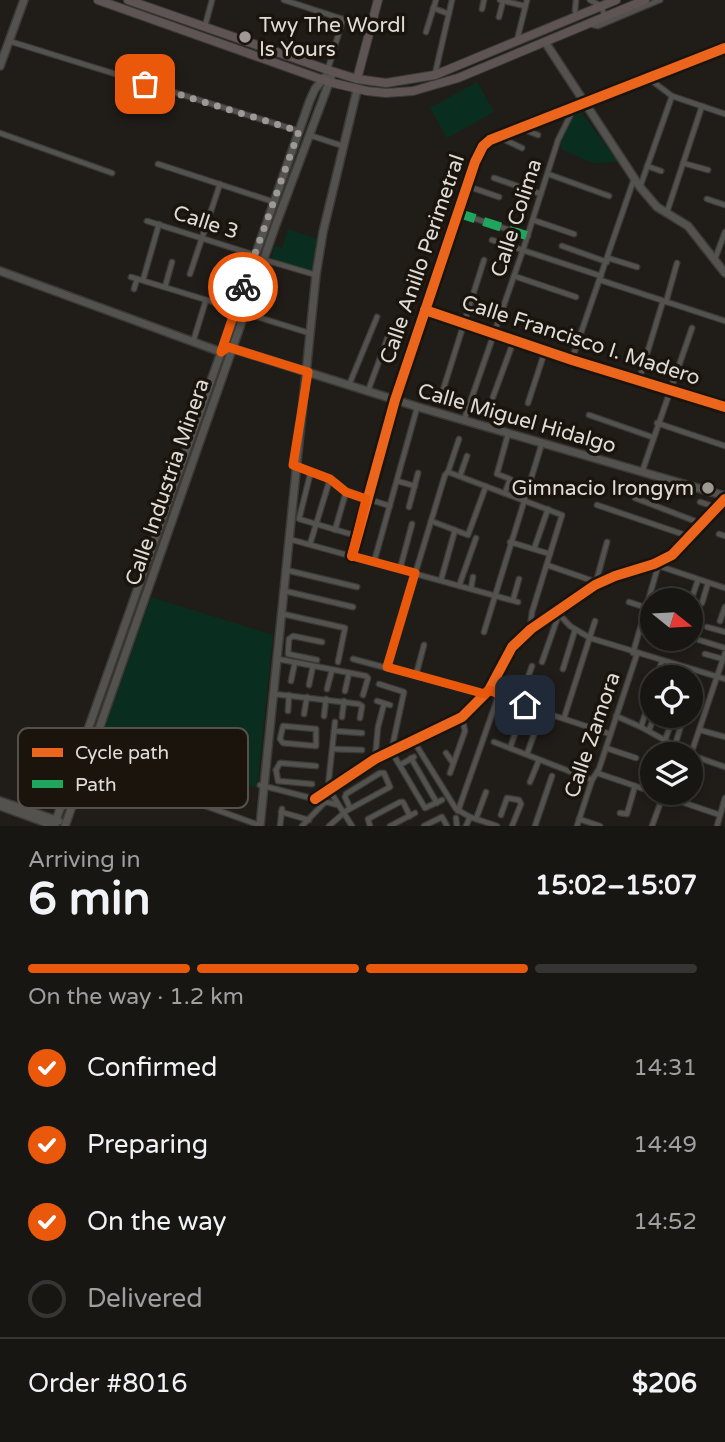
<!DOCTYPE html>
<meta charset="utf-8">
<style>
body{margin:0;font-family:"Varela Round",sans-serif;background:#252321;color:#f1f3f6;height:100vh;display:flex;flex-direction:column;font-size:26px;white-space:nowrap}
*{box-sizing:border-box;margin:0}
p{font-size:23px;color:#9f9fa0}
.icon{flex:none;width:38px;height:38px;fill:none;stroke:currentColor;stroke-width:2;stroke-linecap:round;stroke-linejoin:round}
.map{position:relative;height:826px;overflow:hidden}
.sheet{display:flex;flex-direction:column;background:#181613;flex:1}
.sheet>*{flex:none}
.needle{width:46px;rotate:108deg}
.tools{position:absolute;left:640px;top:588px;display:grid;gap:14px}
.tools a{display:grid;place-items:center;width:63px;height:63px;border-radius:50%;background:#181613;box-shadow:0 4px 10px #0003,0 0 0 2px #363533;font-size:35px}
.pin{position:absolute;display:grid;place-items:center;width:60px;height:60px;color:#fff;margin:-30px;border-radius:14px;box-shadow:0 4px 10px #0006}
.courier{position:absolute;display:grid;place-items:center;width:70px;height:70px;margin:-35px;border:5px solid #ea580c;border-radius:50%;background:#fff;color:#222;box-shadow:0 2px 9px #0007}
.head em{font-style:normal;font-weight:800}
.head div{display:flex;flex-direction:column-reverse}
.head{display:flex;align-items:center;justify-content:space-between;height:119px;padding:0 28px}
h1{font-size:46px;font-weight:800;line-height:52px}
.bar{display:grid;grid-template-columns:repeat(4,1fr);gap:10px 7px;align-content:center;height:84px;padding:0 28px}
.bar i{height:9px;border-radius:5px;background:#363533}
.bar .active{background:#ea580c}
.bar p{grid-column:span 4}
.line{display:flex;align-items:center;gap:18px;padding:0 28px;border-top:2px solid #363533}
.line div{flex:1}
ol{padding:0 28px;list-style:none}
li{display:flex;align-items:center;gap:21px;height:77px}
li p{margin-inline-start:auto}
li .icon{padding:7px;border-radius:50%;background:#ea580c;color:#fff;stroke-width:4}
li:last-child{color:#9f9fa0}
li i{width:38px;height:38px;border:4px solid #363533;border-radius:50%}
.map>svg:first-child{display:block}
</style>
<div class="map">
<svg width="725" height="826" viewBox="0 0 725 826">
<rect width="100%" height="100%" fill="#201d19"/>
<!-- green -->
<g fill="#092e1f">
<polygon points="477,82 494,112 447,138 430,108"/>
<polygon points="578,108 618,162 592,163 561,149 562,131"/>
<polygon points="288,229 317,239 312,273 270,261 275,246 282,248"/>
<polygon points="151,597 273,635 257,788 103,733"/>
</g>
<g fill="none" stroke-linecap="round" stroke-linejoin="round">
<!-- street casing -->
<g stroke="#3c3a37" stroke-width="7">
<g id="street">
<polyline points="284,0 370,28"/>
<polyline points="500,0 525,6"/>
<polyline points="590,0 601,6 605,16"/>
<polyline points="433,8 449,14"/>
<polyline points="482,9 484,0"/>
<polyline points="575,11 576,0"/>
<polyline points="499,17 503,1"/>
<polyline points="588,24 598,26 660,0"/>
<polyline points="205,26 212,0"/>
<polyline points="426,32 436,0"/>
<polyline points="517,40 527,0"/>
<polyline points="9,41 299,131"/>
<polyline points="328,69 343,19"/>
<polyline points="435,74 452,0"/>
<polyline points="648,78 672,96 725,114"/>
<polyline points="520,128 538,135"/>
<polyline points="0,133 112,173"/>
<polyline points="309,135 343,146"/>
<polyline points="499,137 522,148"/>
<polyline points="683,163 708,170"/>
<polyline points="158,164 274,202"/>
<polyline points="647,166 661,171"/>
<polyline points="548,174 609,196"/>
<polyline points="494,178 541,194"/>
<polyline points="467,186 499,197"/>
<polyline points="640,187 672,96"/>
<polyline points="707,199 725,205"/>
<polyline points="667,212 702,106"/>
<polyline points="458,213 528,236"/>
<polyline points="533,220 574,234"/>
<polyline points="147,221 255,255"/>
<polyline points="492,240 601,276"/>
<polyline points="562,246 607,262"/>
<polyline points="608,258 637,267"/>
<polyline points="715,259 725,232"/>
<polyline points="265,260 316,275"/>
<polyline points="190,274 220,184"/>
<polyline points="514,276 576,297"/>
<polyline points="131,277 236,309"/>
<polyline points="143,280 159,224"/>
<polyline points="600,280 725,321"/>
<polyline points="165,287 172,262"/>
<polyline points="134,289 137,279"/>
<polyline points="666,302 677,263"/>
<polyline points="425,310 572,360 725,407"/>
<polyline points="245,313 309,333"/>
<polyline points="193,342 206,300"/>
<polyline points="572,359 634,179"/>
<polyline points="639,380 663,301"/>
<polyline points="349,385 377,317"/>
<polyline points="443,390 484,260"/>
<polyline points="368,391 389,334"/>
<polyline points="493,397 514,340"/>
<polyline points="528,403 545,351"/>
<polyline points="589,415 652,437"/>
<polyline points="464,420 523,250 558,140 574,108"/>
<polyline points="657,423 725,446"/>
<polyline points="297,466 330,479 346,492 390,506"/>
<polyline points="311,471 299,519 357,536"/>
<polyline points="448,472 459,439"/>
<polyline points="642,472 692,328"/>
<polyline points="460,476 467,456"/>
<polyline points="397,481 415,486"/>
<polyline points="506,490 510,479 497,474 508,434"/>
<polyline points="635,498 700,523"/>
<polyline points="700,502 716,507"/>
<polyline points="597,505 688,536"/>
<polyline points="409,507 418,473"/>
<polyline points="431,521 468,535 486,486"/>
<polyline points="335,530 346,492"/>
<polyline points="719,534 725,536"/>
<polyline points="289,539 518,602"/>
<polyline points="510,542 550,554"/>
<polyline points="310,544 330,479"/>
<polyline points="534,549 548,509"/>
<polyline points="352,556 395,400 475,162 483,146 490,140 725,48"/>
<polyline points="374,562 417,408"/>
<polyline points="547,565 596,582"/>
<polyline points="659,566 725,588"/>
<polyline points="400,569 412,524"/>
<polyline points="286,570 357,587"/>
<polyline points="441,580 455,530"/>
<polyline points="596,582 607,542"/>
<polyline points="459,586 476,538"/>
<polyline points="471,589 473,577"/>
<polyline points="285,591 353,607"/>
<polyline points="513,600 519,579"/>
<polyline points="691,600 698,580"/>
<polyline points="629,602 647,608"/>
<polyline points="702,603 708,583"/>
<polyline points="557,612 570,626 590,638 725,679"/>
<polyline points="283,614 345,628 338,662"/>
<polyline points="720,621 725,607"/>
<polyline points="707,627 725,632"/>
<polyline points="484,632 542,443"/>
<polyline points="699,640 725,648"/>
<polyline points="633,653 659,563"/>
<polyline points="705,654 723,659"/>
<polyline points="278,659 366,676 368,678 363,695"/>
<polyline points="353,659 485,694"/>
<polyline points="317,660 288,654 289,639 293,636 322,642"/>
<polyline points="542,662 559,614"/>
<polyline points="387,667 445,475 448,472 562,515 532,612 530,629"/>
<polyline points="563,669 575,630"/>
<polyline points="416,675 424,645"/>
<polyline points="657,677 662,661"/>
<polyline points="291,681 295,662"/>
<polyline points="379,684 404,692 393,743 393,754 425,808 442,800"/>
<polyline points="309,685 313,666"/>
<polyline points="327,689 332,670"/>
<polyline points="490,690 543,712 610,734"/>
<polyline points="345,691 349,673"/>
<polyline points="274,694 359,704 362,706 360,718"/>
<polyline points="377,701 390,705"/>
<polyline points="519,703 532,666"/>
<polyline points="534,708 543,682"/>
<polyline points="288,711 289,695"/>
<polyline points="304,714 307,697"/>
<polyline points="324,716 326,699"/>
<polyline points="616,716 641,727 690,754"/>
<polyline points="342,717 344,701"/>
<polyline points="564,718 595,621"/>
<polygon points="283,726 316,729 316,746 283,743 280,739"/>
<polyline points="641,727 653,690"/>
<polyline points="594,729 604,700"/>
<polyline points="700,730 725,737"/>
<polyline points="334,731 362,733"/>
<polyline points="649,731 654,716"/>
<polyline points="413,740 456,809 470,817 497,826"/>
<polyline points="665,740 674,716"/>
<polyline points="494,742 592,780"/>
<polyline points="675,745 684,716"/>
<polyline points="510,748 525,705"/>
<polyline points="606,748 636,758"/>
<polyline points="333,749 362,750"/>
<polyline points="446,753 453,763"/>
<polyline points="527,754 551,686"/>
<polyline points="691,754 725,653"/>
<polyline points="691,755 725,767"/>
<polyline points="411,758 437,803"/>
<polyline points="375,759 378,727 384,704"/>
<polyline points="88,764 256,824"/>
<polyline points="400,765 414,757"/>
<polyline points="276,770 278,781 312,784"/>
<polyline points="276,770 280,763 316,766"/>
<polyline points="450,773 465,731 462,717"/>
<polyline points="597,773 653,792"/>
<polyline points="530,782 539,760"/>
<polyline points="260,785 338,805"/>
<polyline points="328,787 335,722"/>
<polyline points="328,788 352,826"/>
<polyline points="655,793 720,815"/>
<polyline points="315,799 375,759 462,717 489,690 512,647 531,629 595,585 615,576 654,564 672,555 725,499"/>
<polyline points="458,811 499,694"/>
<polyline points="281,812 309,820"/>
<polyline points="620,813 627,814 635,786"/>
<polyline points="501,815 507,798 519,800 521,804 512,826"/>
<polyline points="456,818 457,826"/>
<polyline points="476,819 486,792"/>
<polyline points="579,819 600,826"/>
<polyline points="280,826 282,809"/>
<polyline points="302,826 325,802"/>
<polyline points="329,826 346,811 390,787 384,773 380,773 346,794 345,797 350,808"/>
<polyline points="370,826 368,819 400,802 403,802 410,816"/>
<polyline points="390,826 415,813"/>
<polyline points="424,826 442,817 447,826"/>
<polyline points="466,826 470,817"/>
<polyline points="535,826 552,776"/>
<polyline points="577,826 592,780 599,769 637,654"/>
<polyline points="652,826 663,796"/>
<polyline points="717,826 725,798"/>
</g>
</g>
<!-- secondary casing -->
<g stroke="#3c3a37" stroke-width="10">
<g id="secondary">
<polyline points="545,42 640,187 657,207 688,226 725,273"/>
<polyline points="0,66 24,0"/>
<polyline points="0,271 221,352"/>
<polyline points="231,348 418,407 725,496"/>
<polyline points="0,801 59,821"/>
<polyline points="0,806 55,826"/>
<polyline points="54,826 310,100 315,89 325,77"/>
<polyline points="65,826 275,227 333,72"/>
<polyline points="260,826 316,275 323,232 357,90"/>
</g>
</g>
<!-- primary casing -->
<g stroke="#3c3a37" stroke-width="10">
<g id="primary">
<polyline points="98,0 329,82 367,91 386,93 413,91 458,78 645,0"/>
<polyline points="128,0 328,70 357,79 386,83 435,75 616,0"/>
<polyline points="357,79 378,0"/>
</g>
</g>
<!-- street -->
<use href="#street" stroke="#54524f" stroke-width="4.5"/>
<!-- secondary -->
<use href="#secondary" stroke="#54524f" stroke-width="7"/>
<!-- primary -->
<use href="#primary" stroke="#5e5454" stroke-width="8"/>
<!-- quiet -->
<polyline stroke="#20a55d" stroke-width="9" stroke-dasharray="18 9" stroke-linecap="butt" points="458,213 528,236"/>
<!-- cycleway casing -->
<g stroke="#1a140d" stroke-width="15">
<g id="cycleway">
<polyline points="425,310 572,360 725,407"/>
<polyline points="352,556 395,400 475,162 483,146 490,140 725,48"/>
<polyline points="315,799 375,759 462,717 489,690 512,647 531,629 595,585 615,576 654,564 672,555 725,499"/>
</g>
</g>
<!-- cycleway -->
<use href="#cycleway" stroke="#eb651d" stroke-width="10"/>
</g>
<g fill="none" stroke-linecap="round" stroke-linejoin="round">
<!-- done -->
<polyline stroke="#9d9994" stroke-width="7" stroke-dasharray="0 12.6" points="145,84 299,131 243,287"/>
<!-- route -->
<polyline stroke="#ea580c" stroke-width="9" points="243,287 221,352 228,347 308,372 293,465 330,479 346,492 366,499 352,556 415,573 387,667 485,694 489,690 525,705"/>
</g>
<!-- markers -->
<g fill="#9d9994" stroke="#1a140d" stroke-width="2.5">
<circle cx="245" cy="37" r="7"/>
<circle cx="708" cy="488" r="7"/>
</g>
<g text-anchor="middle" stroke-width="7" stroke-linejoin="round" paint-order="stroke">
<!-- poi labels -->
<g font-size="21" fill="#e0dcd7" stroke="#1a140d" text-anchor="start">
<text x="259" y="32">Twy The Wordl<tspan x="259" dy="24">Is Yours</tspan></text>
<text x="694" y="495" text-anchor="end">Gimnacio Irongym</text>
</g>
<!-- street labels -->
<g font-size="21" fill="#e0dcd7" stroke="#1a140d">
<text transform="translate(516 218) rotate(-72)" y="7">Calle Colima</text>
<text transform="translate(206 222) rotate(18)" y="7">Calle 3</text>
<text transform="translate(422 259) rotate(-71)" y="7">Calle Anillo Perimetral</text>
<text transform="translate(581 340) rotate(18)" y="7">Calle Francisco I. Madero</text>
<text transform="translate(517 418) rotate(16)" y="7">Calle Miguel Hidalgo</text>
<text transform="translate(167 482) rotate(-71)" y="7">Calle Industria Minera</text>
<text transform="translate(592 735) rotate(-71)" y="7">Calle Zamora</text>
</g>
</g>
<!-- legend -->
<rect x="18" y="728" width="230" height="80" rx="10" fill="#1a140d" stroke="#55504a" stroke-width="2"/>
<rect x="32" y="748" width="31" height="9" fill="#eb651d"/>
<rect x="32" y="780" width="31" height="8" fill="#20a55d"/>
<g font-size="19" fill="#e0dcd7">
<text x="75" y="759">Cycle path</text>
<text x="75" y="791">Path</text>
</g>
</svg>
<div class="tools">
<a><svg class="needle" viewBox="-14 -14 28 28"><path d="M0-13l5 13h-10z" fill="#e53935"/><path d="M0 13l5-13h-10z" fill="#9f9fa0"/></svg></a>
<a><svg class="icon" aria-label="locate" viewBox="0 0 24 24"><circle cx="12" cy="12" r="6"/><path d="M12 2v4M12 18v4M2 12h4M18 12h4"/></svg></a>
<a><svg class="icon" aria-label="layers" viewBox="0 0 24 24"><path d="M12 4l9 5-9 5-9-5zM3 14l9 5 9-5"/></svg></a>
</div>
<div class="pin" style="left:145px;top:84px;background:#ea580c"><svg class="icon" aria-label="bag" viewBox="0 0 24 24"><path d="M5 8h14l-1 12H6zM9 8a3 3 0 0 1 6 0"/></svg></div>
<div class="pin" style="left:525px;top:705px;background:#1f2937"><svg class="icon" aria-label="home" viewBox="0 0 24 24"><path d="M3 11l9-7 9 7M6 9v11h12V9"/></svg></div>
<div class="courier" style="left:243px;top:287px"><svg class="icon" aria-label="bike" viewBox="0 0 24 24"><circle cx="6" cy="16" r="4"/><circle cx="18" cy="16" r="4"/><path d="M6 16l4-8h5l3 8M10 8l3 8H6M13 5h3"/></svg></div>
</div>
<section class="sheet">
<div class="head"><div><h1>6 min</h1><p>Arriving in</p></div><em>15:02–15:07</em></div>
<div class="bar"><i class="active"></i><i class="active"></i><i class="active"></i><i></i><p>On the way · 1.2 km</p></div>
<ol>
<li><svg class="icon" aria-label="check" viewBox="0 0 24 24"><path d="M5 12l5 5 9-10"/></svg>Confirmed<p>14:31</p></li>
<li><svg class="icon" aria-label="check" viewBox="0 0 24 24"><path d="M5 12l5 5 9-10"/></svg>Preparing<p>14:49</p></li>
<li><svg class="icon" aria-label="check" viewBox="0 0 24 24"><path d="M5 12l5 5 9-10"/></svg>On the way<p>14:52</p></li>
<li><i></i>Delivered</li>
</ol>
<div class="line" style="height:91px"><div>Order #8016</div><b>$206</b></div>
</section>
